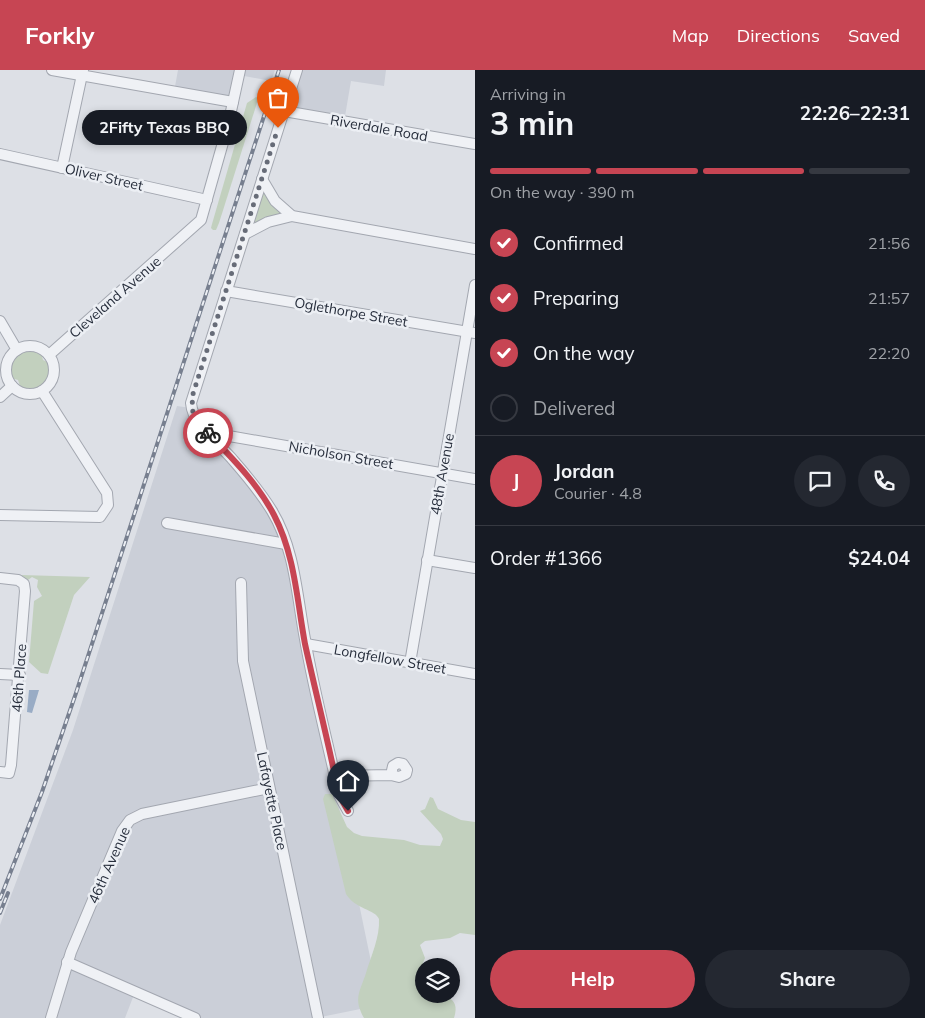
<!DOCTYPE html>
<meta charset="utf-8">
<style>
body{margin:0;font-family:Mulish,sans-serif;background:#242831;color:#f1f3f6;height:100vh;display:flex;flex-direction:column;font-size:19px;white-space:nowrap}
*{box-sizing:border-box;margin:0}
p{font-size:16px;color:#9ea1a6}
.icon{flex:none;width:28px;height:28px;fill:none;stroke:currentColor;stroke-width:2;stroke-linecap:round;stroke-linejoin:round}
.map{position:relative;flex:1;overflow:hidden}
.details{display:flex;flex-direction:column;background:#171b24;width:450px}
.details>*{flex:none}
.tools{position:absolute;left:415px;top:888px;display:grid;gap:10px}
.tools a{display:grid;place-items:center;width:45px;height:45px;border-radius:50%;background:#171b24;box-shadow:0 2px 8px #0003;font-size:25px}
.pin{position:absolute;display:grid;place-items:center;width:42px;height:42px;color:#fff;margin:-51px -21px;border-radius:50% 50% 50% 0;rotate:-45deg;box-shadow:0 0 5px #0007}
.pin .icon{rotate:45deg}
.courier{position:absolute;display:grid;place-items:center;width:50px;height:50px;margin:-25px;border:4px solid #c74553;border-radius:50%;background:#fff;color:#222;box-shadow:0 1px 6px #0007}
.bubble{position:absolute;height:35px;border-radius:18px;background:#171b24;box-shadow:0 2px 8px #0003;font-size:16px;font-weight:700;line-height:35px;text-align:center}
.head em{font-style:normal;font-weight:700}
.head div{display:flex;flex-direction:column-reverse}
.head{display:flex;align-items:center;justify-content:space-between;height:85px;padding:0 15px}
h1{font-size:32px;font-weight:700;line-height:38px}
.bar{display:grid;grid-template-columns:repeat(4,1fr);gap:8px 5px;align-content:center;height:60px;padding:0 15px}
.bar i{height:6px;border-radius:4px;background:#363941}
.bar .on{background:#c74553}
.bar p{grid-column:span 4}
.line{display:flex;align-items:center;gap:12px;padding:0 15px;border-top:1px solid #363941}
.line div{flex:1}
.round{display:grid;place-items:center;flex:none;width:52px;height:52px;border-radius:26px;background:#242831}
ol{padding:0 15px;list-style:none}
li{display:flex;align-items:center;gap:15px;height:55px}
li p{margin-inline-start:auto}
li .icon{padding:5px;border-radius:50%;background:#c74553;color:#fff;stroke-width:4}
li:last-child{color:#9ea1a6}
li i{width:28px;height:28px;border:2px solid #363941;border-radius:50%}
.button{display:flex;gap:10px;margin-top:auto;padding:10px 15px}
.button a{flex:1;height:58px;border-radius:30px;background:#c74553;color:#fff;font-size:20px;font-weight:700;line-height:58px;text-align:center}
.button a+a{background:#242831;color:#f1f3f6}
header{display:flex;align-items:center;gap:30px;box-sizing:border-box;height:70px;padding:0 25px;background:#c74553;color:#fff}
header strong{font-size:24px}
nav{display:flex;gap:28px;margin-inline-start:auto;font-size:18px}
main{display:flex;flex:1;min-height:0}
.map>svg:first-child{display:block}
</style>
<header>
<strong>Forkly</strong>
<nav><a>Map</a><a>Directions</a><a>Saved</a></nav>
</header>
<main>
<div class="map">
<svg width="475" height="948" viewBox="0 0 475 948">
<rect width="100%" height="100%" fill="#dde0e6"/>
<!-- built -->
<g fill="#cbcfd8">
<polygon points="178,0 275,0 271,11 239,5 233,32 174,22"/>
<polygon points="297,0 386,0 384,16 351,11 344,52 284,41"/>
<polygon points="177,336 191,338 232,388 282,462 380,935 316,948 195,948 135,922 125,948 0,948 0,855 73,660"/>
</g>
<!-- green -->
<g fill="#c2d0be">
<polygon points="256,27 258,28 256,36 219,153 216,160 213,160 211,158 212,154 247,33"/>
<polygon points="262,109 291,146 245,164"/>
<path d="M 28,279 L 41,282 L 43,290 L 52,294 C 55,313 40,326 21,319 L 18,310 L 11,308 L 9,300 L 15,286 Z"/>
<polygon points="21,505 90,507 74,525 48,604 41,603 29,592 34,531 42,526 37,517 38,510 32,507 28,510"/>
<path d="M 325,724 L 332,724 L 347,757 L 354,763 L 362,766 L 404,770 L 420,775 L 440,776 L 443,769 L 441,764 L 420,741 L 425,739 L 430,727 L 433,728 L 438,739 L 461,750 L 475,752 L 475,865 L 460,863 L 450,868 L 425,871 L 420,875 L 425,888 L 419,903 L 424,911 L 424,924 C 440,924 462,925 454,948 L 364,948 C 353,928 360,922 366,903 C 371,886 380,867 379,849 C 375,839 356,840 346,824 L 323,729 Z"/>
</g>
<!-- water -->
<polygon fill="#99acc5" points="29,620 39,620 32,643 27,642"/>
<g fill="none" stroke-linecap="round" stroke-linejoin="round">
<!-- minor casing -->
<g stroke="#a3a7b0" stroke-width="12">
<g id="minor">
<polyline points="52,0 233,32"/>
<path d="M 297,0 L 191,333 C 193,357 219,373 233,390 C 247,406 261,423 272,441 C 295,479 297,527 305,569 C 314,622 328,673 339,725 L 348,741"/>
<polyline points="284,41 475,74"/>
<polyline points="0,84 207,130"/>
<polyline points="62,98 83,0"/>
<polyline points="262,109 275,131 292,146 475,179"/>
<polyline points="245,164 268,152 292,146"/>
<polyline points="226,221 475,263"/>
<polyline points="0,251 17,280"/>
<circle cx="30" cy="300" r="24"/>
<polyline points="49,285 201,150 228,55 240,0"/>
<polyline points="0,327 12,316"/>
<polyline points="206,362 475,409"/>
<polyline points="0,445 100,447 108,435 107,423 42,321"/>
<polyline points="167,453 286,474"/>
<polyline points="427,490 475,498"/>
<polyline points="0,508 18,510 24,514 25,521 11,695 9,703 0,702"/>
<polyline points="241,513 243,591 318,948"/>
<polyline points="306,574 475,604"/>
<polyline points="410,593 475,215"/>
<polyline points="0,604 20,605"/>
<polyline points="335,706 391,705 393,696 398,693 403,694 407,700 406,704 399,707 391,705"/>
<polyline points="67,892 195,948"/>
<polyline points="51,948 71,882 122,761 130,750 142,744 269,718"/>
</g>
</g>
<!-- minor -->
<use href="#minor" stroke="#eff1f5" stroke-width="10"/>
<!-- rail casing -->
<g stroke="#777f8f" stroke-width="4">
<g id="rail">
<polyline points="0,829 42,722 76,623 279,0"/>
<polyline points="0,843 8,823"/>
</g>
</g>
<!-- rail -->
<use href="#rail" stroke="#eceff4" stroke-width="2" stroke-dasharray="5.5" stroke-linecap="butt"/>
</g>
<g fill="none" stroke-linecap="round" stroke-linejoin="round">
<!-- done -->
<polyline stroke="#676c78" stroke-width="5" stroke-dasharray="0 9" points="208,363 193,344 192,327 278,58"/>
<!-- route -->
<path stroke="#c74553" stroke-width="6" d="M 208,363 C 232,388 258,414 274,445 C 295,485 297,531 305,574 C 316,624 329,675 339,725 L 348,741"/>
</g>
<g text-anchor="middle" stroke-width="5" stroke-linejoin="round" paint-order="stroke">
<!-- street labels -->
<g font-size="14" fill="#272e3c" stroke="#eceff4">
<text transform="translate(379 58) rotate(10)" y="5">Riverdale Road</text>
<text transform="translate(104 107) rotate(13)" y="5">Oliver Street</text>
<text transform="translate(115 227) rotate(-41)" y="5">Cleveland Avenue</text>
<text transform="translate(351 242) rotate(10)" y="5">Oglethorpe Street</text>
<text transform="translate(341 385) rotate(10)" y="5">Nicholson Street</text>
<text transform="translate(442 404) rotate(-80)" y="5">48th Avenue</text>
<text transform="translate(390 589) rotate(10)" y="5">Longfellow Street</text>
<text transform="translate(19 608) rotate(-86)" y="5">46th Place</text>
<text transform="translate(272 731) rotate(78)" y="5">Lafayette Place</text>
<text transform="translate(109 795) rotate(-66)" y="5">46th Avenue</text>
</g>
</g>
</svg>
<div class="tools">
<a><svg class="icon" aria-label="layers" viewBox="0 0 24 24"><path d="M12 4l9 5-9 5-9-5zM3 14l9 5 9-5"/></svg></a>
</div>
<div class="pin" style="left:278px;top:58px;background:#ea580c"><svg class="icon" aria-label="bag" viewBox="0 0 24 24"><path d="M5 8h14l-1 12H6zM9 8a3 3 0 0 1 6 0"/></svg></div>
<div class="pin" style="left:348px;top:741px;background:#1f2937"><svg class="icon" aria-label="home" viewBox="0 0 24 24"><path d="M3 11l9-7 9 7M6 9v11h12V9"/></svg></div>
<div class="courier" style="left:208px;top:363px"><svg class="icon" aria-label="bike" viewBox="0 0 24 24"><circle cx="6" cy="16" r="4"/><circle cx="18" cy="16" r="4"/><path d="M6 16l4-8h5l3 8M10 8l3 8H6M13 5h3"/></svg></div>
<div class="bubble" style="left:82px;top:40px;width:165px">2Fifty Texas BBQ</div>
</div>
<section class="details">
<div class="head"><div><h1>3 min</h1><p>Arriving in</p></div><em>22:26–22:31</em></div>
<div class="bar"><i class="on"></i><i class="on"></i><i class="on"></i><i></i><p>On the way · 390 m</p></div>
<ol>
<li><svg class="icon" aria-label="check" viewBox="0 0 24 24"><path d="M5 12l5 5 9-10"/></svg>Confirmed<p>21:56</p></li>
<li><svg class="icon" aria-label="check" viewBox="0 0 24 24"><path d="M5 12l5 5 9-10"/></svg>Preparing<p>21:57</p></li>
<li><svg class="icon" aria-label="check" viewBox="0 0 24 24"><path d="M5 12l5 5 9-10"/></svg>On the way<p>22:20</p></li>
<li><i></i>Delivered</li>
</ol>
<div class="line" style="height:90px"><b class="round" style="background:#c74553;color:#fff">J</b><div><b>Jordan</b><p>Courier · 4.8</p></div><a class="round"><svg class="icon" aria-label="chat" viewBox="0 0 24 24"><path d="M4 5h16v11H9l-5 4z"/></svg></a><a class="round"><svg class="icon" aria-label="phone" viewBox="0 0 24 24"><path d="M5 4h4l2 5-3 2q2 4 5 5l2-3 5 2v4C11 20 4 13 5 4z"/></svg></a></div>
<div class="line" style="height:65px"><div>Order #1366</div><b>$24.04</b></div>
<div class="button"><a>Help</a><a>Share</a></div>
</section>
</main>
